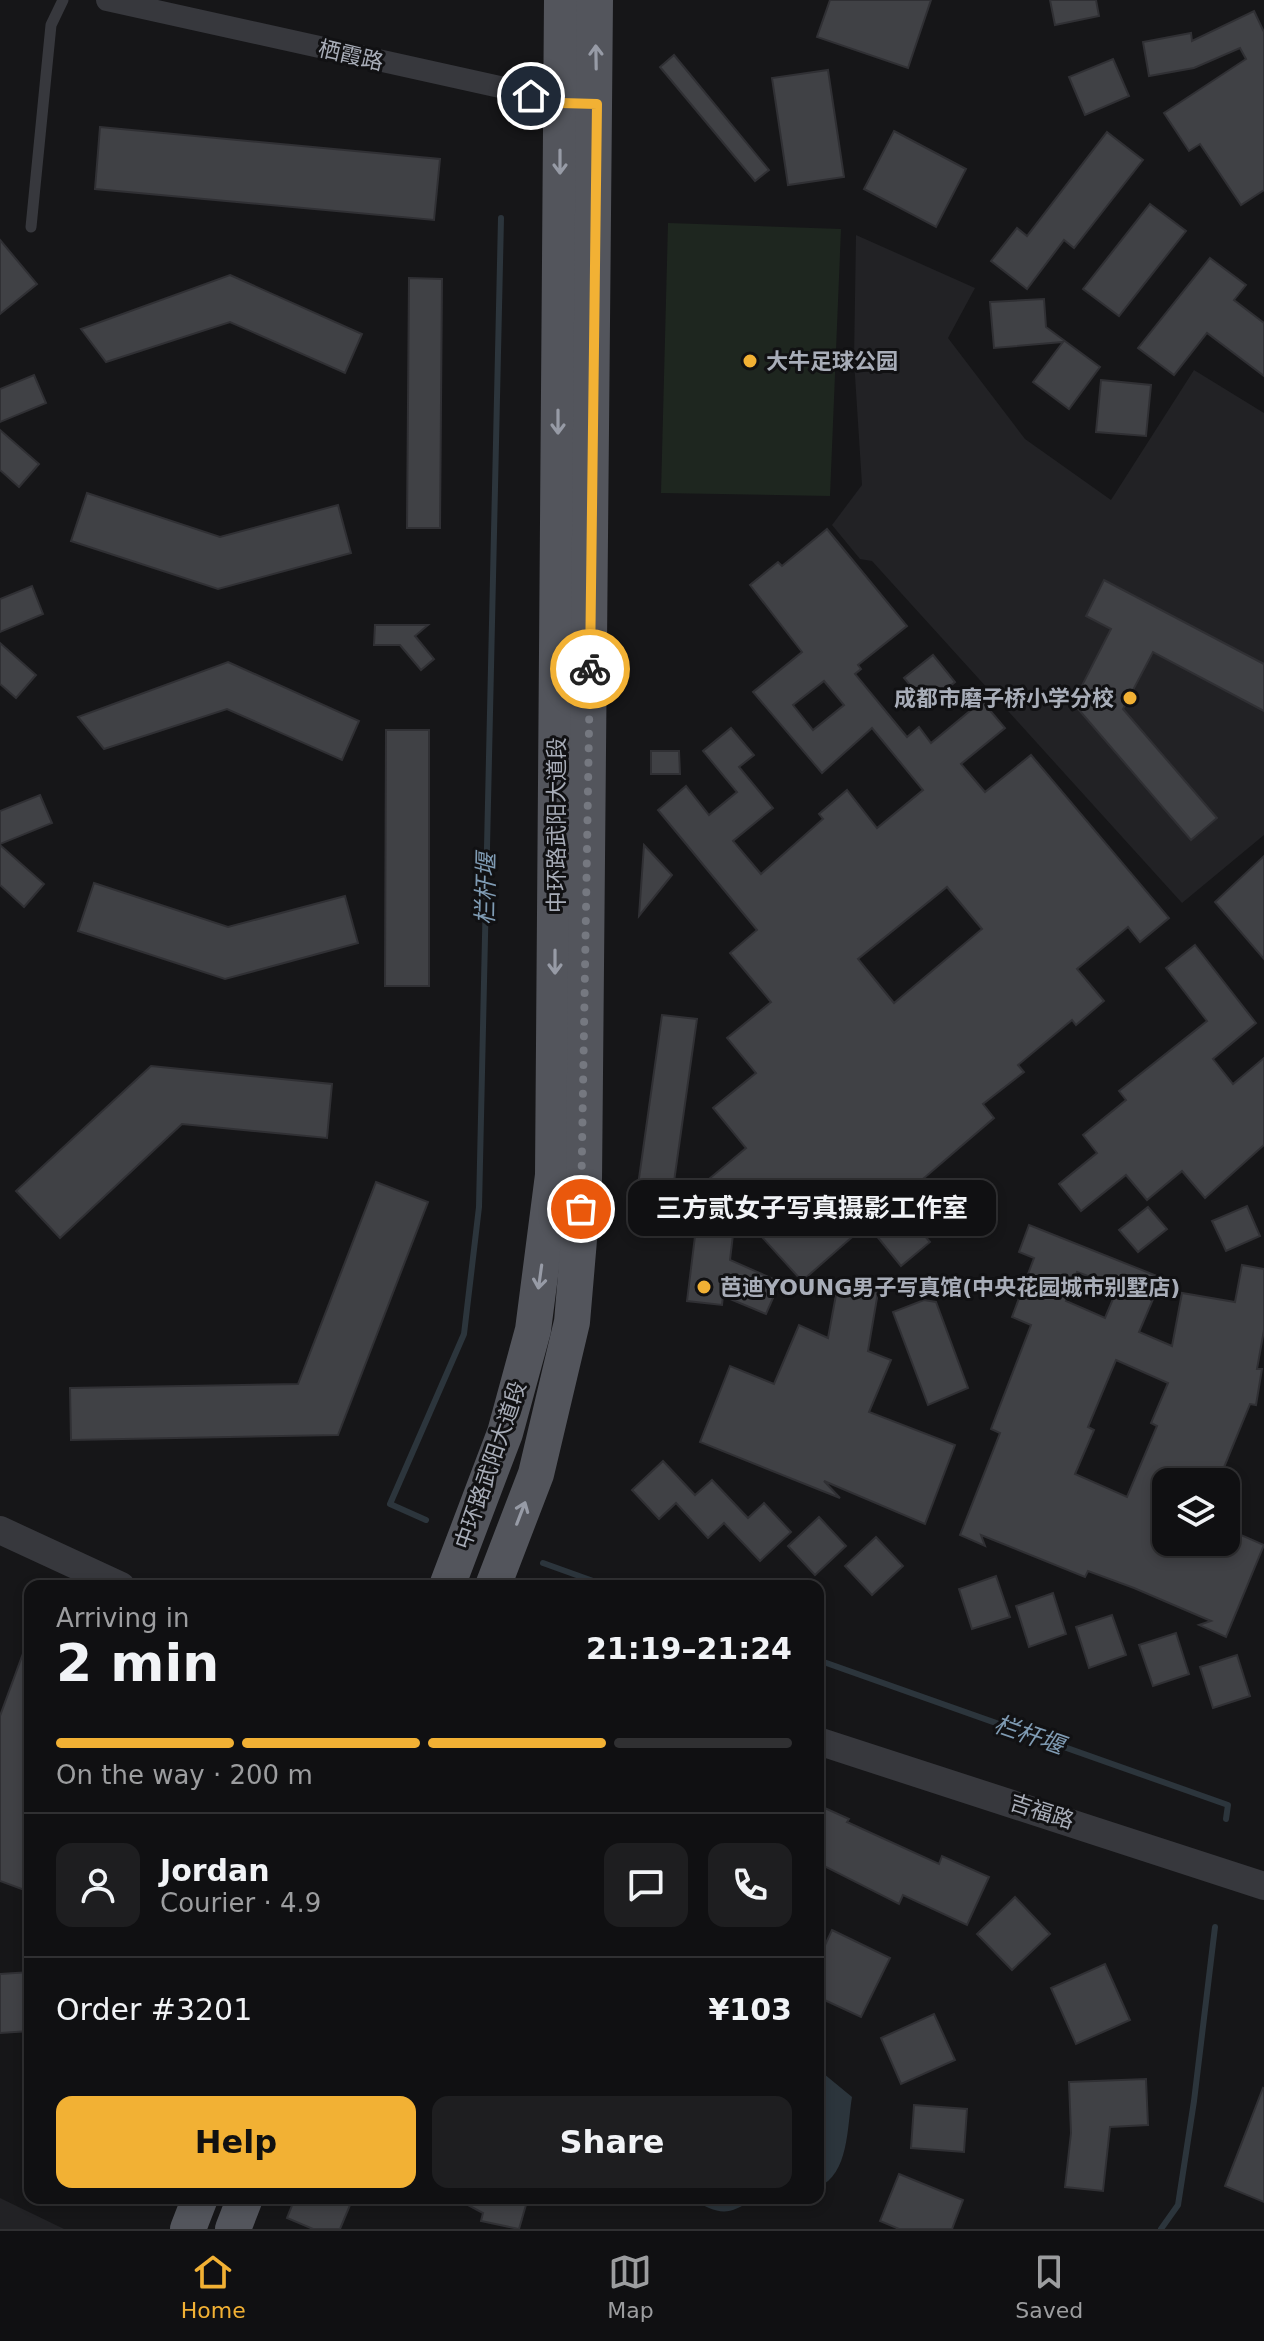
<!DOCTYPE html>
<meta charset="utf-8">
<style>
body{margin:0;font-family:"DejaVu Sans","Noto Sans SC",sans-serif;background:#1e1e20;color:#f1f3f6;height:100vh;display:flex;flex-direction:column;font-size:30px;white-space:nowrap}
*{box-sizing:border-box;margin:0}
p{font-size:26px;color:#9c9d9f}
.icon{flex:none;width:44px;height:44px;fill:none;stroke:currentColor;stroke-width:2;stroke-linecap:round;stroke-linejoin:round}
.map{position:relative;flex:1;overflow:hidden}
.side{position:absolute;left:24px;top:1580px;width:800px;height:624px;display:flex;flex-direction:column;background:#101012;border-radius:16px;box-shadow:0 4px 12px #0003,0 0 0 2px #303032}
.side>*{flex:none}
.buttons{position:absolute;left:1152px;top:1468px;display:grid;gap:16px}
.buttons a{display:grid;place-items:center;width:88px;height:88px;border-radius:16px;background:#101012;box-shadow:0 4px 12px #0003,0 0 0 2px #303032;font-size:40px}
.pin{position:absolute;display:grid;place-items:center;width:68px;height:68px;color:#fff;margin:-34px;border:4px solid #fff;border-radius:50%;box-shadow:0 2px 8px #0007}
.courier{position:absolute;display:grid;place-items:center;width:80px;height:80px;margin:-40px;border:6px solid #f2b134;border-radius:50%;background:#fff;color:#222;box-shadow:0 2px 10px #0007}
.bubble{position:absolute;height:56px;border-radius:16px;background:#101012;box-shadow:0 4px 12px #0003,0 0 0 2px #303032;font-size:26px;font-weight:700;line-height:56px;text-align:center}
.summary em{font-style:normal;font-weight:700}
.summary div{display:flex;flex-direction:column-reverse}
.summary{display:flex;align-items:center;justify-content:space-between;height:136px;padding:0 32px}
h1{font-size:52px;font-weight:700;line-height:60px}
.bar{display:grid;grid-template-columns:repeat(4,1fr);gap:12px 8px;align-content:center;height:96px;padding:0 32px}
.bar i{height:10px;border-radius:6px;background:#303032}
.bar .current{background:#f2b134}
.bar p{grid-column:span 4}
.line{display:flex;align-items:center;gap:20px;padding:0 32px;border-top:2px solid #303032}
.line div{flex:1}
.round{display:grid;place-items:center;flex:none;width:84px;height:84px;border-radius:16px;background:#1e1e20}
.action{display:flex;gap:16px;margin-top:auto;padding:16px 32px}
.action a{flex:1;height:92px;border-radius:16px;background:#f2b134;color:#111;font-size:32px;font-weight:700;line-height:92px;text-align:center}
.action a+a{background:#1e1e20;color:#f1f3f6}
.menu{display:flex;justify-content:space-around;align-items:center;height:112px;border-top:2px solid #303032;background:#101012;font-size:22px;color:#9c9d9f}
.menu a{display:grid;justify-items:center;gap:4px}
.menu .current{color:#f2b134}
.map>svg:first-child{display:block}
</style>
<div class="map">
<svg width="1264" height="2229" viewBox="0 0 1264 2229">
<rect width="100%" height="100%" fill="#161618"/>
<!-- built -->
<g fill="#222225">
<polygon points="856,235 975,288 948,338 1025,439 1111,500 1194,370 1264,413 1264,835 1182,903 872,561 860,559 832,525 862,485 854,360"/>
<polygon points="0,2198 64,2229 0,2229"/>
</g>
<!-- green -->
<polygon fill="#1e261f" points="668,223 841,229 830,496 661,493"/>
<!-- water -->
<g fill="#2c353c">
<path d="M 818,2069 L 852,2097 C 847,2127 849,2175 818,2187 Z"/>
<path d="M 689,2198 L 755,2198 C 725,2218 720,2214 689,2198 Z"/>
</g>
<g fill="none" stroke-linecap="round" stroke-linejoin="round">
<!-- stream -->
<g stroke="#2c353c" stroke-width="6">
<polyline points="426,1520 390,1504 464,1334 479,1207 501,218"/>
<polyline points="543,1563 607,1586"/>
<polyline points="818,1660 1228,1805 1226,1819"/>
<polyline points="1161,2229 1178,2205 1194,2101 1215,1927"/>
</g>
</g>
<!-- building -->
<g fill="#404145" stroke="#303034" stroke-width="2" fill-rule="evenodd">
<polygon points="830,0 931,0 908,68 817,37"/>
<polygon points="1050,0 1096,0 1099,16 1055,25"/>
<polygon points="1254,11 1264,32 1264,190 1241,205 1200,144 1189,151 1164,113 1246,59 1240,48 1194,68 1149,76 1143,42 1191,33 1192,41"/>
<polygon points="674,55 769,170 755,181 660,67"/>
<polygon points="1113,59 1129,96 1085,115 1069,77"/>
<polygon points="828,70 844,177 788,185 772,78"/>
<polygon points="100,127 440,159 434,220 95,189"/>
<polygon points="894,131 966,169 936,227 864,189"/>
<polygon points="1107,132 1143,160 1074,248 1064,240 1027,289 991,261 1017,228 1027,236"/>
<polygon points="1150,204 1186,231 1119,316 1083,289"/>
<polygon points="0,240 37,284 0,314"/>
<polygon points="1210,258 1246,285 1234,300 1264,323 1264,376 1207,333 1174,375 1138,348"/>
<polygon points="230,275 362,334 345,373 230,322 106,362 81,329"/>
<polygon points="409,278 442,279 440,528 407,528"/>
<polygon points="1044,299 1046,327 1100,367 1069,409 1033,382 1063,342 994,348 990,302"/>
<polygon points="34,375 46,403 0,422 0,389"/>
<polygon points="1101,380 1151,385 1146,436 1096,432"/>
<polygon points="0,430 39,464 19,487 0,470"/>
<polygon points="87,493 220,537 338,505 351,553 218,589 71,541"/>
<path d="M 827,529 L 907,626 L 858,665 L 861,669 L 855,674 L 907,737 L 919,727 L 931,743 L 982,701 L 1005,728 L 961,764 L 985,792 L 1031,755 L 1169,918 L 1140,942 L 1128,927 L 1077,969 L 1104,1001 L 1076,1025 L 1072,1020 L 1018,1065 L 1024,1072 L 983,1104 L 994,1118 L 896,1202 L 930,1242 L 901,1266 L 867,1224 L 802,1281 L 709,1179 L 746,1148 L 713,1108 L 756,1073 L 727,1038 L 771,1002 L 730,953 L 757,930 L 658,810 L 686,786 L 709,815 L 737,792 L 703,751 L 731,728 L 754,755 L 739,767 L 773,808 L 733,841 L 761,874 L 823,819 L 819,814 L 847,790 L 877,828 L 923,790 L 872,728 L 822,773 L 753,692 L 802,652 L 750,585 L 778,562 L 782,566 ZM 824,681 L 844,705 L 813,730 L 793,705 ZM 947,887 L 982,929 L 894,1003 L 858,959 Z"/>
<polygon points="1104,580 1264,664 1264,711 1153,652 1123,709 1217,818 1191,840 1073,703 1111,629 1086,616"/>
<polygon points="32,586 43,614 0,632 0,599"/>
<polygon points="375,625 428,625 415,636 434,659 421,670 400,645 374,645"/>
<polygon points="0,643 36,675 16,698 0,684"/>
<polygon points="933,655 955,682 927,705 904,678"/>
<polygon points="228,662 359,721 342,760 227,709 104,749 78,717"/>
<polygon points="386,730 429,730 429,986 385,986"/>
<polygon points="651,751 679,751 680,774 651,774"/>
<polygon points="40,795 52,823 0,844 0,811"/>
<polygon points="0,845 44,884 24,907 0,885"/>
<polygon points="644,845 672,875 639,916"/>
<polygon points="1264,856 1264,959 1215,902"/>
<polygon points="94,883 228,927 345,896 358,943 225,979 78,931"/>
<polygon points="1195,945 1256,1023 1213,1059 1233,1084 1264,1058 1264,1145 1205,1198 1182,1171 1147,1200 1126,1175 1081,1211 1059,1184 1097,1153 1083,1135 1126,1100 1119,1091 1207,1021 1166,968"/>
<polygon points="662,1015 697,1019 670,1210 735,1218 730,1260 780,1282 766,1314 723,1296 722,1305 687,1301 695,1236 632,1228"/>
<polygon points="151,1066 332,1084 327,1138 182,1124 60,1238 16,1191"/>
<polygon points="376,1182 428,1202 338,1435 71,1440 70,1388 298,1384"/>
<polygon points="1247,1206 1260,1236 1226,1251 1212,1221"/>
<polygon points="1148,1207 1167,1229 1138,1252 1119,1230"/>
<path d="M 1029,1225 L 1162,1278 L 1139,1332 L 1172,1346 L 1182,1293 L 1235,1302 L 1242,1265 L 1264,1269 L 1264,1330 L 1257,1369 L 1262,1369 L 1256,1405 L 1250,1404 L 1218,1482 L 1166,1482 L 1166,1542 L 1227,1542 L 1232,1531 L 1264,1545 L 1226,1637 L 1199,1625 L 1211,1621 L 1134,1588 L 1088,1571 L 1085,1577 L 981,1535 L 985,1546 L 960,1535 L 1000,1433 L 991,1429 L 1031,1325 L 1012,1317 L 1034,1258 L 1019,1252 ZM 1077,1272 L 1118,1287 L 1105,1318 L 1066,1301 ZM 1116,1360 L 1168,1383 L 1151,1423 L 1157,1426 L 1127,1497 L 1075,1474 L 1094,1430 L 1088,1427 Z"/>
<polygon points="838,1284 878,1292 868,1351 891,1360 869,1412 955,1445 925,1524 824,1481 840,1498 700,1442 730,1366 774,1384 799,1325 828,1338"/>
<polygon points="924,1300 936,1302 968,1388 928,1405 893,1312"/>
<polygon points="663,1461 695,1495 712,1480 748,1518 764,1503 791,1532 760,1561 724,1523 708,1538 676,1503 659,1519 632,1490"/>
<polygon points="819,1517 846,1546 815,1575 788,1546"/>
<polygon points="876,1537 903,1566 872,1595 845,1566"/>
<polygon points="996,1576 1010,1617 972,1629 959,1589"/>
<polygon points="1053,1593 1066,1634 1029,1647 1016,1606"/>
<polygon points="1112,1615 1126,1655 1089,1668 1076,1627"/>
<polygon points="1176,1633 1189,1674 1153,1686 1139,1645"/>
<polygon points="28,1640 30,1640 30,1892 0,1881 0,1716"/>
<polygon points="1237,1655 1250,1696 1213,1708 1200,1667"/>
<polygon points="818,1805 849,1819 847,1822 939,1864 942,1856 989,1877 967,1925 903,1895 899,1904 818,1863"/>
<polygon points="1015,1897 1050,1934 1012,1970 977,1934"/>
<polygon points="832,1930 890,1958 861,2017 818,1997 818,1960"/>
<polygon points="1105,1964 1130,2020 1076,2044 1051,1988"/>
<polygon points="30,1972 30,2031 0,2033 0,1974"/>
<polygon points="934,2014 955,2060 901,2084 881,2038"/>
<polygon points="1146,2079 1148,2125 1110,2127 1103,2191 1065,2187 1071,2133 1069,2082"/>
<polygon points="1263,2088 1264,2089 1264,2202 1225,2186"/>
<polygon points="914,2105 967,2109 964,2152 911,2148"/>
<polygon points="899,2174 963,2200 952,2229 899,2229 880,2221"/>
<polygon points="295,2198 353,2198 340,2229 313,2229 287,2218"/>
<polygon points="455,2198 528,2198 519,2229 481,2221 483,2213"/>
</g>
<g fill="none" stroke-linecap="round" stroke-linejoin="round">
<!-- service -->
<polyline stroke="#37383d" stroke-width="11" points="31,227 51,25 63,0"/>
<!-- minor -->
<polyline stroke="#37383d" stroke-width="22" points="107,0 572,103"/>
<!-- tertiary -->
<g stroke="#37383d" stroke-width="28">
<polyline points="0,1530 121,1586"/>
<polyline points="818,1741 1264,1886"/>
</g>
<!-- primary -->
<g stroke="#53555c" stroke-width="36">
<polyline points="447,1586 505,1433 533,1330 553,1175 562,0"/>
<polyline points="493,1586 536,1474 572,1322 584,1181 595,0"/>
<polyline points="188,2229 200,2198"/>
<polyline points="233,2229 245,2198"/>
</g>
</g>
<!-- one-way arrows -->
<defs><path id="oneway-shaft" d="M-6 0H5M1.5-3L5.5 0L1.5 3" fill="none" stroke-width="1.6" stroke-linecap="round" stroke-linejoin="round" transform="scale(2)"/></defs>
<g stroke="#979ba6">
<use href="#oneway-shaft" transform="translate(596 57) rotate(-91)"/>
<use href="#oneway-shaft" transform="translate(560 162) rotate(90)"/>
<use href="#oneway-shaft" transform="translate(558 422) rotate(90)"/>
<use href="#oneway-shaft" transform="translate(555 962) rotate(90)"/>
<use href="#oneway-shaft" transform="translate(540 1277) rotate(98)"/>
<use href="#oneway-shaft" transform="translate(521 1513) rotate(-69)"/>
</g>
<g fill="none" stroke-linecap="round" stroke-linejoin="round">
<!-- done -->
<polyline stroke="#757880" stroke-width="8" stroke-dasharray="0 14.4" points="581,1209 590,669"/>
<!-- route -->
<polyline stroke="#f2b134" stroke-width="10" points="531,96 561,103 597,104 590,669"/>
</g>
<!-- markers -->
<g fill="#f2b134" stroke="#111113" stroke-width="3">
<circle cx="750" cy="361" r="8"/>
<circle cx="1130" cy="698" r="8"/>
<circle cx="704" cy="1287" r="8"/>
</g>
<g text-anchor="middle" stroke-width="6" stroke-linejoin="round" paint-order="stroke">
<!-- street labels -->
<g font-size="22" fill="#a8adb8" stroke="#111113">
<text transform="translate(351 55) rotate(13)" y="8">栖霞路</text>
<text transform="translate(556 825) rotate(-90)" y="8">中环路武阳大道段</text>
<text transform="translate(490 1465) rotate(-71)" y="8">中环路武阳大道段</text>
<text transform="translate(1042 1811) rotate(18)" y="8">吉福路</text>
</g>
<!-- poi labels -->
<g font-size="22" font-weight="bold" fill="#a8adb8" stroke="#111113" text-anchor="start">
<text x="766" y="369">大牛足球公园</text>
<text x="1114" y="706" text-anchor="end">成都市磨子桥小学分校</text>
<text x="720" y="1295">芭迪YOUNG男子写真馆(中央花园城市别墅店)</text>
</g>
<!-- water labels -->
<g font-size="24" font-style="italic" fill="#7f9bb3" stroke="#111113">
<text transform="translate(486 889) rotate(-89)" y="8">栏杆堰</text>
<text transform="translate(1029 1735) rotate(19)" y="8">栏杆堰</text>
</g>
</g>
</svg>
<div class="buttons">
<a><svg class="icon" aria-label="layers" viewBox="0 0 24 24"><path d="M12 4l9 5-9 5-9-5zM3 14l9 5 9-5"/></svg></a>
</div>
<div class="pin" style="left:581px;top:1209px;background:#ea580c"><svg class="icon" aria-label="bag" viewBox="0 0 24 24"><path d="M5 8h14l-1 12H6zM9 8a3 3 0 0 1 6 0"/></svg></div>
<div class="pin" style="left:531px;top:96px;background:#1f2937"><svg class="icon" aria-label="home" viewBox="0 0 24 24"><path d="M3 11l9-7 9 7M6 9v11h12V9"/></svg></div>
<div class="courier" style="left:590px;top:669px"><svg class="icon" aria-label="bike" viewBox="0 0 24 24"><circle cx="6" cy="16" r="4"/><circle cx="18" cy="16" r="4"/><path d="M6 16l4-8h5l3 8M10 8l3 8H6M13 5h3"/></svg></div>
<div class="bubble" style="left:628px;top:1180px;width:368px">三方贰女子写真摄影工作室</div>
<section class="side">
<div class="summary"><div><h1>2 min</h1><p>Arriving in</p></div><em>21:19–21:24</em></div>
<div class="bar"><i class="current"></i><i class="current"></i><i class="current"></i><i></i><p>On the way · 200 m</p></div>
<div class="line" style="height:144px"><a class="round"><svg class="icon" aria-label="person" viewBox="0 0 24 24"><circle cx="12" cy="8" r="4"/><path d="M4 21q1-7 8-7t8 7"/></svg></a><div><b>Jordan</b><p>Courier · 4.9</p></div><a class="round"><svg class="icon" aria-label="chat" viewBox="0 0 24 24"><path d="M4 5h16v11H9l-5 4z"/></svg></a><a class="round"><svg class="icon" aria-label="phone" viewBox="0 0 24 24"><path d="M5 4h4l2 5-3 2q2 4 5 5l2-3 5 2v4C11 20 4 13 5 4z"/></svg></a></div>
<div class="line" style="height:104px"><div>Order #3201</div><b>¥103</b></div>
<div class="action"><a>Help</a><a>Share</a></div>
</section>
</div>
<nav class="menu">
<a class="current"><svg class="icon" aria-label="home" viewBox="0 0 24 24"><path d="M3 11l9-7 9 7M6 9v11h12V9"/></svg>Home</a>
<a><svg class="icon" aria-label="map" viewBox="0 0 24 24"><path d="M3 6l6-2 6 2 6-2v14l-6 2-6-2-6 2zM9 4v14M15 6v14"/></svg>Map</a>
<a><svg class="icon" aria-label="saved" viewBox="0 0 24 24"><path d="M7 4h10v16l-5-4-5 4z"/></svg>Saved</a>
</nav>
